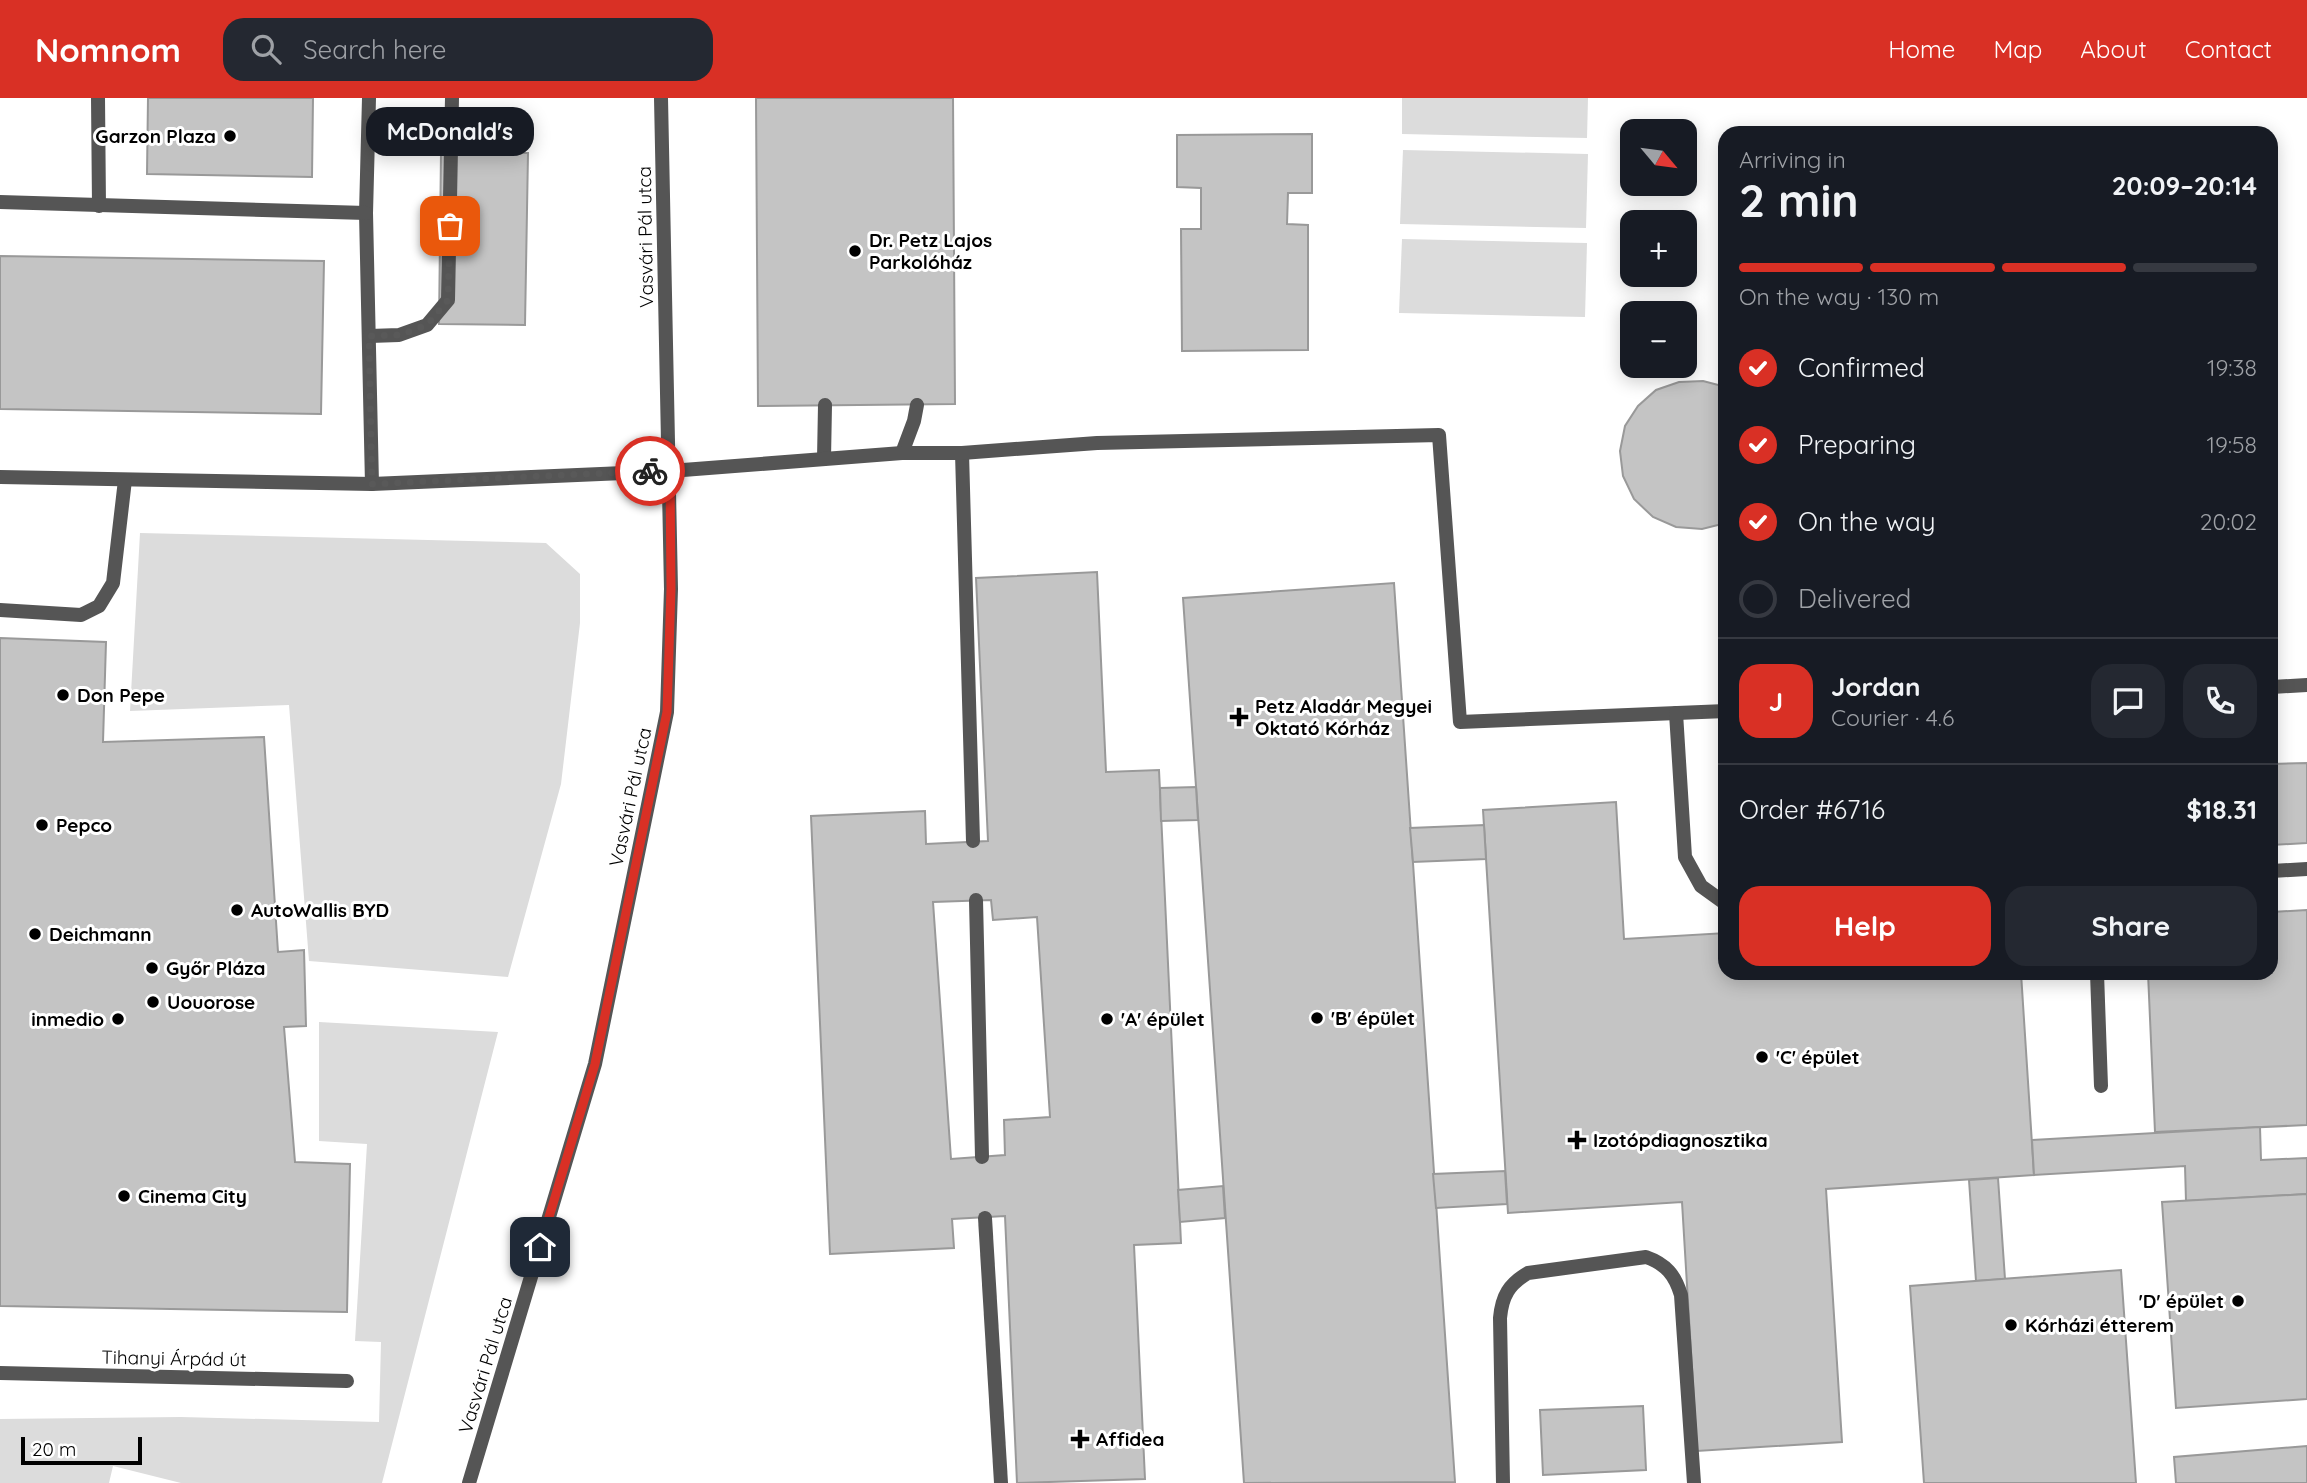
<!DOCTYPE html>
<meta charset="utf-8">
<style>
body{margin:0;font-family:Quicksand,sans-serif;background:#242831;color:#f1f3f6;height:100vh;display:flex;flex-direction:column;font-size:26px;white-space:nowrap}
*{box-sizing:border-box;margin:0}
p{font-size:23px;color:#9ea1a6}
.icon{flex:none;width:38px;height:38px;fill:none;stroke:currentColor;stroke-width:2;stroke-linecap:round;stroke-linejoin:round}
.map{position:relative;flex:1;overflow:hidden}
.details{position:absolute;left:1718px;top:28px;width:560px;height:854px;display:flex;flex-direction:column;background:#171b24;border-radius:21px;box-shadow:0 4px 18px #0003}
.details>*{flex:none}
.needle{width:46px;rotate:119deg}
.controls{position:absolute;left:1620px;top:21px;display:grid;gap:14px}
.controls a{display:grid;place-items:center;width:77px;height:77px;border-radius:14px;background:#171b24;box-shadow:0 4px 18px #0003;font-size:35px}
.scale{position:absolute;left:21px;bottom:18px;width:121px;box-sizing:border-box;padding-left:7px;border:4px solid #000;border-top:0;font-size:19px;line-height:24px;white-space:nowrap;color:#000;-webkit-text-stroke:5px #fff;paint-order:stroke}
.pin{position:absolute;display:grid;place-items:center;width:60px;height:60px;color:#fff;margin:-30px;border-radius:14px;box-shadow:0 4px 10px #0006}
.courier{position:absolute;display:grid;place-items:center;width:70px;height:70px;margin:-35px;border:5px solid #d93025;border-radius:50%;background:#fff;color:#222;box-shadow:0 2px 9px #0007}
.bubble{position:absolute;height:49px;border-radius:21px;background:#171b24;box-shadow:0 4px 18px #0003;font-size:23px;font-weight:700;line-height:49px;text-align:center}
.summary em{font-style:normal;font-weight:700}
.summary div{display:flex;flex-direction:column-reverse}
.summary{display:flex;align-items:center;justify-content:space-between;height:119px;padding:0 21px}
h1{font-size:46px;font-weight:700;line-height:52px}
.bar{display:grid;grid-template-columns:repeat(4,1fr);gap:10px 7px;align-content:center;height:84px;padding:0 21px}
.bar i{height:9px;border-radius:5px;background:#363941}
.bar .active{background:#d93025}
.bar p{grid-column:span 4}
.line{display:flex;align-items:center;gap:18px;padding:0 21px;border-top:2px solid #363941}
.line div{flex:1}
.round{display:grid;place-items:center;flex:none;width:74px;height:74px;border-radius:21px;background:#242831}
ol{padding:0 21px;list-style:none}
li{display:flex;align-items:center;gap:21px;height:77px}
li p{margin-inline-start:auto}
li .icon{padding:7px;border-radius:50%;background:#d93025;color:#fff;stroke-width:4}
li:last-child{color:#9ea1a6}
li i{width:38px;height:38px;border:4px solid #363941;border-radius:50%}
.button{display:flex;gap:14px;margin-top:auto;padding:14px 21px}
.button a{flex:1;height:80px;border-radius:21px;background:#d93025;color:#fff;font-size:28px;font-weight:700;line-height:80px;text-align:center}
.button a+a{background:#242831;color:#f1f3f6}
header{display:flex;align-items:center;gap:42px;box-sizing:border-box;height:98px;padding:0 35px;background:#d93025;color:#fff}
header strong{font-size:33px}
nav{display:flex;gap:38px;margin-inline-start:auto;font-size:24px}
.search{width:490px;height:63px;background:#242831;display:flex;align-items:center;gap:18px;box-sizing:border-box;padding:0 24px;border-radius:21px;color:#9ea1a6;font-size:26px}
.map>svg:first-child{display:block}
</style>
<header>
<strong>Nomnom</strong>
<div class="search"><svg class="icon" aria-label="search" viewBox="0 0 24 24"><circle cx="10" cy="10" r="6"/><path d="M15 15l6 6"/></svg>Search here</div>
<nav><a>Home</a><a>Map</a><a>About</a><a>Contact</a></nav>
</header>
<div class="map">
<svg width="2307" height="1385" viewBox="0 0 2307 1385">
<rect width="100%" height="100%" fill="#fff"/>
<!-- green -->
<g fill="#dcdcdc">
<polygon points="1402,0 1588,0 1587,40 1402,36"/>
<polygon points="1403,52 1588,56 1586,130 1400,126"/>
<polygon points="1402,141 1587,145 1585,219 1399,215"/>
<polygon points="140,435 546,445 580,476 580,525 561,686 508,879 309,863 289,607 130,613"/>
<polygon points="319,924 498,934 382,1385 181,1385 113,1368 109,1385 0,1385 0,1321 181,1319 379,1324 381,1244 355,1243 367,1046 319,1043"/>
</g>
<!-- building -->
<g fill="#c4c4c4" stroke="#999" stroke-width="2" fill-rule="evenodd">
<polygon points="148,0 313,0 312,79 147,76"/>
<polygon points="756,0 953,0 955,306 758,308"/>
<polygon points="1312,36 1312,95 1288,95 1287,126 1308,127 1308,252 1182,253 1181,131 1201,131 1201,90 1177,89 1177,37"/>
<polygon points="441,55 528,55 525,227 439,226"/>
<polygon points="0,158 324,163 321,316 0,311"/>
<polygon points="1703,283 1726,289 1726,425 1702,431 1676,429 1653,419 1634,401 1623,378 1620,353 1625,328 1638,308 1656,292 1679,284"/>
<path d="M 1097,474 L 1106,674 L 1159,672 L 1181,1145 L 1134,1147 L 1145,1381 L 1017,1385 L 1005,1118 L 952,1121 L 954,1150 L 830,1156 L 811,718 L 925,713 L 926,746 L 988,743 L 976,480 ZM 991,802 L 993,822 L 1037,819 L 1050,1019 L 1004,1022 L 1005,1057 L 951,1061 L 933,804 Z"/>
<polygon points="1394,485 1455,1384 1244,1385 1183,500"/>
<polygon points="0,540 106,544 103,644 264,639 278,854 304,852 306,928 284,929 295,1064 350,1066 347,1214 0,1208"/>
<polygon points="2307,665 2307,745 2272,747 2272,666"/>
<polygon points="1196,689 1198,722 1161,723 1160,690"/>
<polygon points="1616,704 1624,841 1726,835 1726,875 2021,875 2034,1077 1826,1091 1842,1344 1697,1353 1682,1104 1508,1115 1483,712"/>
<polygon points="1484,727 1486,761 1413,764 1410,730"/>
<polygon points="2307,812 2307,1027 2155,1034 2148,875 2272,875 2272,814"/>
<polygon points="2260,1029 2261,1062 2307,1060 2307,1096 2186,1103 2185,1068 2034,1077 2032,1042"/>
<polygon points="1505,1073 1507,1106 1436,1110 1433,1076"/>
<polygon points="1998,1080 2005,1181 1976,1183 1969,1082"/>
<polygon points="1223,1088 1225,1120 1180,1124 1178,1092"/>
<polygon points="2307,1096 2307,1301 2176,1310 2162,1104"/>
<polygon points="2121,1172 2136,1385 1924,1385 1910,1188"/>
<polygon points="1643,1308 1646,1372 1543,1377 1540,1312"/>
<polygon points="2307,1348 2307,1385 2176,1385 2174,1359"/>
</g>
<g fill="none" stroke-linecap="round" stroke-linejoin="round">
<!-- service -->
<g stroke="#555" stroke-width="14">
<polyline points="98,0 99,108"/>
<polyline points="369,0 366,115 372,386"/>
<polyline points="0,104 366,115"/>
<polyline points="370,238 399,237 427,227 448,202 452,0"/>
<polyline points="902,355 914,323 917,307"/>
<polyline points="962,355 973,743"/>
<polyline points="824,361 825,307"/>
<polyline points="0,379 372,386 670,373 902,355 962,355 1097,345 1439,337 1460,624 1726,613"/>
<polyline points="0,512 81,517 99,508 113,485 125,382"/>
<polyline points="2272,589 2307,587"/>
<polyline points="1676,615 1685,759 1701,788 1726,806"/>
<polyline points="2272,773 2307,771"/>
<polyline points="976,802 982,1059"/>
<polyline points="2097,875 2101,988"/>
<polyline points="985,1120 1001,1385"/>
<polyline points="0,1275 347,1283"/>
<path d="M 1503,1385 L 1500,1220 C 1502,1198 1509,1186 1528,1175 L 1646,1159 C 1666,1166 1675,1177 1681,1197 L 1694,1385"/>
</g>
<!-- tertiary -->
<polyline stroke="#555" stroke-width="14" points="469,1385 595,966 667,614 671,491 661,0"/>
</g>
<g fill="none" stroke-linecap="round" stroke-linejoin="round">
<!-- done -->
<polyline stroke="#595959" stroke-width="7" stroke-dasharray="0 12.6" points="450,128 448,202 427,227 400,237 369,238 372,386 650,373"/>
<!-- route -->
<polyline stroke="#d93025" stroke-width="9" points="540,1149 595,966 667,614 671,491 670,373 650,373"/>
</g>
<!-- markers -->
<g fill="#000" stroke="#fff" stroke-width="2.5">
<circle cx="230" cy="38" r="7"/>
<circle cx="855" cy="153" r="7"/>
<circle cx="63" cy="597" r="7"/>
<path d="M1235.5 608.5h7v7h7v7h-7v7h-7v-7h-7v-7h7z"/>
<circle cx="42" cy="727" r="7"/>
<circle cx="237" cy="812" r="7"/>
<circle cx="35" cy="836" r="7"/>
<circle cx="152" cy="870" r="7"/>
<circle cx="153" cy="904" r="7"/>
<circle cx="1317" cy="920" r="7"/>
<circle cx="118" cy="921" r="7"/>
<circle cx="1107" cy="921" r="7"/>
<circle cx="1762" cy="959" r="7"/>
<path d="M1573.5 1031.5h7v7h7v7h-7v7h-7v-7h-7v-7h7z"/>
<circle cx="124" cy="1098" r="7"/>
<circle cx="2238" cy="1203" r="7"/>
<circle cx="2011" cy="1227" r="7"/>
<path d="M1076.5 1330.5h7v7h7v7h-7v7h-7v-7h-7v-7h7z"/>
</g>
<g text-anchor="middle" stroke-width="6" stroke-linejoin="round" paint-order="stroke">
<!-- poi labels -->
<g font-size="19" font-weight="bold" fill="#000" stroke="#fff" text-anchor="start">
<text x="216" y="45" text-anchor="end">Garzon Plaza</text>
<text x="869" y="149">Dr. Petz Lajos<tspan x="869" dy="22">Parkolóház</tspan></text>
<text x="77" y="604">Don Pepe</text>
<text x="1255" y="615">Petz Aladár Megyei<tspan x="1255" dy="22">Oktató Kórház</tspan></text>
<text x="56" y="734">Pepco</text>
<text x="251" y="819">AutoWallis BYD</text>
<text x="49" y="843">Deichmann</text>
<text x="166" y="877">Győr Pláza</text>
<text x="167" y="911">Uouorose</text>
<text x="1331" y="927">'B' épület</text>
<text x="104" y="928" text-anchor="end">inmedio</text>
<text x="1121" y="928">'A' épület</text>
<text x="1776" y="966">'C' épület</text>
<text x="1593" y="1049">Izotópdiagnosztika</text>
<text x="138" y="1105">Cinema City</text>
<text x="2224" y="1210" text-anchor="end">'D' épület</text>
<text x="2025" y="1234">Kórházi étterem</text>
<text x="1096" y="1348">Affidea</text>
</g>
<!-- street labels -->
<g font-size="19" fill="#000" stroke="#fff">
<text transform="translate(645 139) rotate(-91)" y="7">Vasvári Pál utca</text>
<text transform="translate(630 699) rotate(-78)" y="7">Vasvári Pál utca</text>
<text transform="translate(174 1260) rotate(1)" y="7">Tihanyi Árpád út</text>
<text transform="translate(485 1267) rotate(-73)" y="7">Vasvári Pál utca</text>
</g>
</g>
</svg>
<div class="controls">
<a><svg class="needle" viewBox="-14 -14 28 28"><path d="M0-13l5 13h-10z" fill="#e53935"/><path d="M0 13l5-13h-10z" fill="#9ea1a6"/></svg></a>
<a>+</a>
<a>−</a>
</div>
<div class="scale">20 m</div>
<div class="pin" style="left:450px;top:128px;background:#ea580c"><svg class="icon" aria-label="bag" viewBox="0 0 24 24"><path d="M5 8h14l-1 12H6zM9 8a3 3 0 0 1 6 0"/></svg></div>
<div class="pin" style="left:540px;top:1149px;background:#1f2937"><svg class="icon" aria-label="home" viewBox="0 0 24 24"><path d="M3 11l9-7 9 7M6 9v11h12V9"/></svg></div>
<div class="courier" style="left:650px;top:373px"><svg class="icon" aria-label="bike" viewBox="0 0 24 24"><circle cx="6" cy="16" r="4"/><circle cx="18" cy="16" r="4"/><path d="M6 16l4-8h5l3 8M10 8l3 8H6M13 5h3"/></svg></div>
<div class="bubble" style="left:366px;top:9px;width:168px">McDonald's</div>
<section class="details">
<div class="summary"><div><h1>2 min</h1><p>Arriving in</p></div><em>20:09–20:14</em></div>
<div class="bar"><i class="active"></i><i class="active"></i><i class="active"></i><i></i><p>On the way · 130 m</p></div>
<ol>
<li><svg class="icon" aria-label="check" viewBox="0 0 24 24"><path d="M5 12l5 5 9-10"/></svg>Confirmed<p>19:38</p></li>
<li><svg class="icon" aria-label="check" viewBox="0 0 24 24"><path d="M5 12l5 5 9-10"/></svg>Preparing<p>19:58</p></li>
<li><svg class="icon" aria-label="check" viewBox="0 0 24 24"><path d="M5 12l5 5 9-10"/></svg>On the way<p>20:02</p></li>
<li><i></i>Delivered</li>
</ol>
<div class="line" style="height:126px"><b class="round" style="background:#d93025;color:#fff">J</b><div><b>Jordan</b><p>Courier · 4.6</p></div><a class="round"><svg class="icon" aria-label="chat" viewBox="0 0 24 24"><path d="M4 5h16v11H9l-5 4z"/></svg></a><a class="round"><svg class="icon" aria-label="phone" viewBox="0 0 24 24"><path d="M5 4h4l2 5-3 2q2 4 5 5l2-3 5 2v4C11 20 4 13 5 4z"/></svg></a></div>
<div class="line" style="height:91px"><div>Order #6716</div><b>$18.31</b></div>
<div class="button"><a>Help</a><a>Share</a></div>
</section>
</div>
